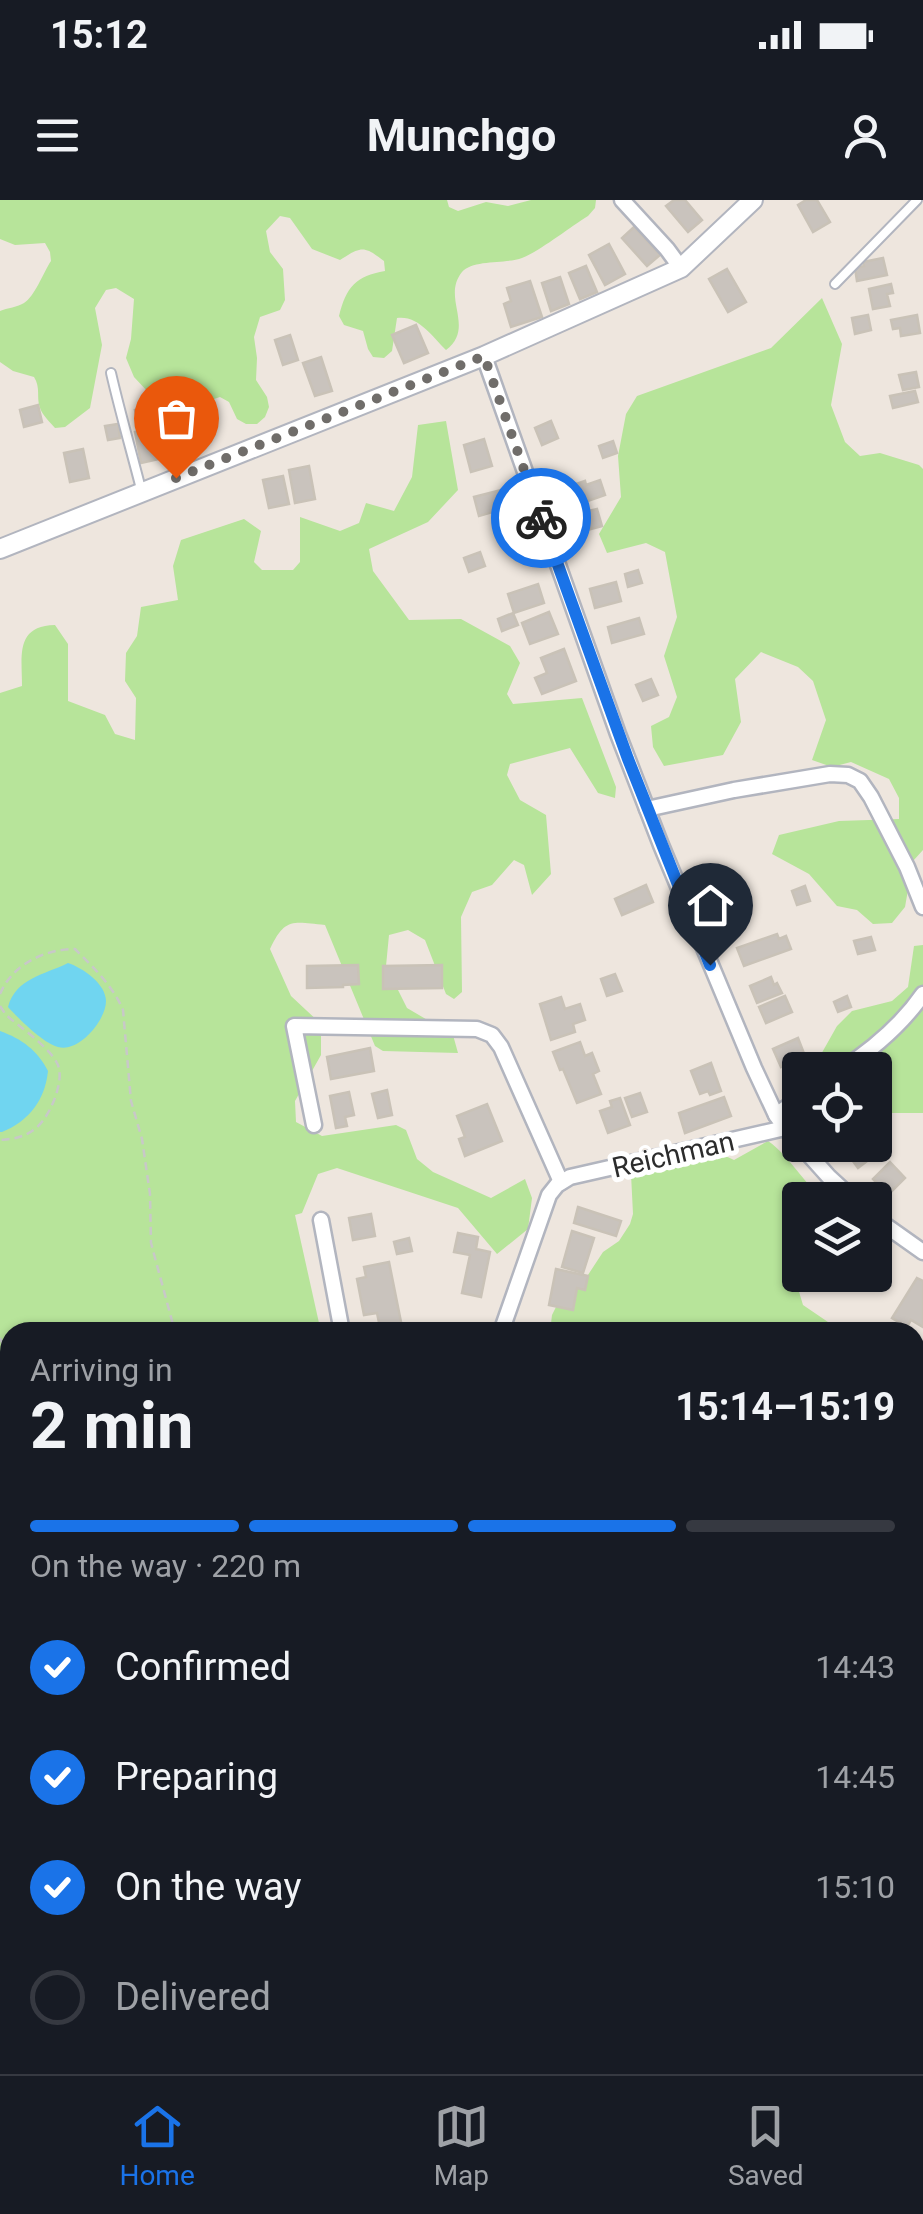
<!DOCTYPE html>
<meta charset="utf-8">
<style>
body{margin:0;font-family:Roboto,sans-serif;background:#20242c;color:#f1f3f6;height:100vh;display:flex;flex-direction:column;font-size:38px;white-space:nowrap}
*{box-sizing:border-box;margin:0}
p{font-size:32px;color:#9ea1a6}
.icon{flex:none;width:55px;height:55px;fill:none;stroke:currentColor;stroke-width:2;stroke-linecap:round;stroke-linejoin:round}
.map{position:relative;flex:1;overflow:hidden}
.sheet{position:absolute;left:0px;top:1122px;width:925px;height:752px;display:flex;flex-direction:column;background:#171b24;border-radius:30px 30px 0 0;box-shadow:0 2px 8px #0004}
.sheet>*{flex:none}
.tools{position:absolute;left:782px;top:852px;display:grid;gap:20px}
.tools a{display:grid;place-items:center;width:110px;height:110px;border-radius:10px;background:#171b24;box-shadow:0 2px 8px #0004;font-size:50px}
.pin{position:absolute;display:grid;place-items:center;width:85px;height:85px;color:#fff;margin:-102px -42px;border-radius:50% 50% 50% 0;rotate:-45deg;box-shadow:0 0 10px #0007}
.pin .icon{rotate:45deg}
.courier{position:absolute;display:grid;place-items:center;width:100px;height:100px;margin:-50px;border:8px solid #1a73e8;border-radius:50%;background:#fff;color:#222;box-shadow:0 2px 12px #0007}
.head em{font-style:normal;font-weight:700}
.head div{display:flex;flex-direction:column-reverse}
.head{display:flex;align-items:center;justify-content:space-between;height:170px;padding:0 30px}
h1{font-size:65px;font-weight:700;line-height:75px}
.bar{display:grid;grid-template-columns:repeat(4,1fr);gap:15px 10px;align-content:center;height:120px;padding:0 30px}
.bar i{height:12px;border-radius:8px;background:#363941}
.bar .selected{background:#1a73e8}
.bar p{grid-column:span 4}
ol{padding:0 30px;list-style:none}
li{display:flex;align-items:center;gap:30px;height:110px}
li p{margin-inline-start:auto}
li .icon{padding:10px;border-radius:50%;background:#1a73e8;color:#fff;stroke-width:4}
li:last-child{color:#9ea1a6}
li i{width:55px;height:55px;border:5px solid #363941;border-radius:50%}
.status{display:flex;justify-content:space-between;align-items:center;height:70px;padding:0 50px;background:#171b24;direction:ltr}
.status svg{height:28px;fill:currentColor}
header{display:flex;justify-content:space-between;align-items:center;height:130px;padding:0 30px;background:#171b24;font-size:45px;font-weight:700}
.tabs{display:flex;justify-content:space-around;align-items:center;height:140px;border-top:2px solid #363941;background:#171b24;font-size:28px;color:#9ea1a6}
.tabs a{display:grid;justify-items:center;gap:5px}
.tabs .selected{color:#1a73e8}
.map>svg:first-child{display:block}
</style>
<div class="status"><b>15:12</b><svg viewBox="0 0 49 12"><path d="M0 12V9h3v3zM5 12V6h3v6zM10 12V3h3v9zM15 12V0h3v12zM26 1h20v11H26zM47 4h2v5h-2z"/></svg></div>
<header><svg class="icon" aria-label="menu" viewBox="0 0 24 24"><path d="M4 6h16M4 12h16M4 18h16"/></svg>Munchgo<svg class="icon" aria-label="person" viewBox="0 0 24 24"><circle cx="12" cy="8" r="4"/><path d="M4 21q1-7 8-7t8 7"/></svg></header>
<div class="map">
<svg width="923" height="1874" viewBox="0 0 923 1874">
<rect width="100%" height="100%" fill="#eee6de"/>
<!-- green -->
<g fill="#b7e49a">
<path d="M 0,0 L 447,0 L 449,7 L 458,11 L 486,2 L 508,6 L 531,0 L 596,0 L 595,8 L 588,16 C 570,27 540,51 522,58 C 507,64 473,59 462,72 C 441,98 476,127 446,150 C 432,136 418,115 397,118 L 392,151 L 384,158 L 373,157 L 368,149 L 363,131 L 344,125 L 339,116 C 346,87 356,76 385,71 L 384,61 C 364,46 362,46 340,60 L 312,49 L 290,18 L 280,16 L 266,31 L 270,52 L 283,69 L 285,100 L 280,110 L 260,117 L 254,137 L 257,158 L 256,180 L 267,197 L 269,207 L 265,217 L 257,224 L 246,224 L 237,219 L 229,202 L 220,197 L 190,207 L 148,192 L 134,177 L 126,158 L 131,139 L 134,99 L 116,88 L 106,90 L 95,108 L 102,145 L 90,208 L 65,227 L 55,228 C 50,222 43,216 40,208 C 36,197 41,188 34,177 L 13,171 L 0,162 L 0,111 C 7,108 18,107 24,103 C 35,96 43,73 51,61 L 50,52 L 45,43 L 15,45 L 0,39 Z"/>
<polygon points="822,98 842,144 831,205 845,242 860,256 880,253 919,265 923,269 923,650 913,661 905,707 892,723 873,724 857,710 837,706 809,674 772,654 779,635 839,621 899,619 899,598 889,579 851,562 832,567 812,560 826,520 813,481 798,467 761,452 735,479 741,522 723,555 664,566 653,547 651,526 669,517 677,497 664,456 677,417 665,352 646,343 607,353 599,334 621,297 618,256 626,214 637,196 771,148"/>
<path d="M 446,221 L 458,290 L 428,322 L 369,349 L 373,371 L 409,420 L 461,419 L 510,446 L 520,463 L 507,494 L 513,504 L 582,498 L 616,587 L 615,598 L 598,593 L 570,548 L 510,564 L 507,575 L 520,600 L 546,615 L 551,674 L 532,695 L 524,665 L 514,660 L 492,685 L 472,692 L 461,717 L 462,792 L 454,799 L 446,794 L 425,740 L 408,730 L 389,735 L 386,766 L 407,808 L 453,835 L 458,853 L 383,851 L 375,846 L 325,725 C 293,722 285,717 270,749 L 291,796 L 321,824 L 321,855 L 295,901 L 296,922 L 322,936 L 396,925 L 406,930 L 417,959 L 433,972 L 491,998 L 525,979 L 532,998 L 528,1029 L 497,1054 L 458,1008 L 337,968 L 318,974 L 302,1013 L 295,1015 L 321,1132 L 10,1132 L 10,1865 L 915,1865 L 915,1613 L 923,1620 L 923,1874 L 0,1874 L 0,493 L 22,486 C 22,456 15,426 55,425 L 68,444 L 68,501 L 105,515 L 115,534 L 135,540 L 136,498 L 125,481 L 126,453 L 137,436 L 141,407 L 178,400 L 173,366 L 181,340 L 244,319 L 261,331 L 254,362 L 262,370 L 293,370 L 300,362 L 300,317 L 340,331 L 359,323 L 366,303 L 394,311 L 412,277 L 418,225 Z"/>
<polygon points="923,745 923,913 886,913 875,919 875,870 815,870 815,865 837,826 852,811 892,801 908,787 914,746"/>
<path d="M 768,941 C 791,957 803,984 826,1000 L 800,1000 L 800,1061 L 794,1075 L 803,1105 L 828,1122 L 833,1132 L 550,1132 L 552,1115 L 556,1107 L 586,1078 L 603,1052 L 619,1041 L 630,1024 L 633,1014 L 631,974 L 637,966 L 694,950 L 715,951 L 734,960 Z"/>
<polygon points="915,1266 923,1281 923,1571 915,1567"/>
</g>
<!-- water -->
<g fill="#70d5f0">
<path d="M 68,763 C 83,768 106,784 106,801 C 106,820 79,853 58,847 C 43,843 19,819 8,807 C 16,778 44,775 68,763 Z"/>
<path d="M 0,831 C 22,839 37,850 48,871 C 45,900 29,921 2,932 L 0,932 Z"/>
<polygon points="0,1187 10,1201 9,1482 0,1480"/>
</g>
<!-- building -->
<g fill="#c9c3bd" stroke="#c9c2b7" stroke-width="2.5">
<polygon points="674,0 685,0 702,20 688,32 666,6"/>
<polygon points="806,0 817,0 830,22 813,32 798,5"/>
<polygon points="634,27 660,55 647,66 622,38"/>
<polygon points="609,44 625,74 605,85 589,55"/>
<polygon points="883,58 887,75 857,81 855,68 864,66 863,62"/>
<polygon points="586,66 597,92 580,99 569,73"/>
<polygon points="727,69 746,102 728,112 709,79"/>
<polygon points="560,77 569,104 551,111 542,83"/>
<polygon points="530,81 542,117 511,127 504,104 511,101 507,88"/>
<polygon points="891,84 893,93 887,94 890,106 873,109 869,89"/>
<polygon points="868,115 871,130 855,134 852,118"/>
<polygon points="917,115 920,133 901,136 900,128 893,129 891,120"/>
<polygon points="416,125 428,153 404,163 392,135"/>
<polygon points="290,135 298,160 283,165 275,140"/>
<polygon points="321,157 332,191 315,196 303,163"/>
<polygon points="916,172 919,187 903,190 899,175"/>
<polygon points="915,191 918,202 893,208 890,196"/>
<polygon points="38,205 42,222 24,227 20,210"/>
<polygon points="151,207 155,224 139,227 135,210"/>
<polygon points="184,215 191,248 169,254 161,220"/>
<polygon points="551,221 558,238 542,245 535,228"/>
<polygon points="118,224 120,238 108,240 105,226"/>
<polygon points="157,227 163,258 141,263 135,232"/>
<polygon points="484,239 492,266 471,272 464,245"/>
<polygon points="613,241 617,253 603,258 599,246"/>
<polygon points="83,249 89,278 70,282 64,253"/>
<polygon points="309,266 315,299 295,303 289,270"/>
<polygon points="283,276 289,304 269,308 263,280"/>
<polygon points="600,280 605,295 562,310 556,291 585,281 586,285"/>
<polygon points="505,289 510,307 479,316 474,297"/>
<polygon points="597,309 602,326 572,334 569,324 578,321 576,314"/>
<polygon points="480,352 485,366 469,372 464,358"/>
<polygon points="638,370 642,383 628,387 625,374"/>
<polygon points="616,382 621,401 595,408 590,389"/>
<polygon points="538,384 544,403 514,413 508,394"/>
<polygon points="549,412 558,434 530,444 522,423"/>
<polygon points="513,413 518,425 502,431 498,419"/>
<polygon points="639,418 644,434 612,443 608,427"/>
<polygon points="564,449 576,481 542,494 535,478 547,473 541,458"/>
<polygon points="651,479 658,495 643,501 636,485"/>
<polygon points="646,685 653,702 622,715 615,699"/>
<polygon points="805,686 810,701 797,705 792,691"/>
<polygon points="777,734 779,739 786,736 791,749 744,766 737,748"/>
<polygon points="871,737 875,750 858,754 854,741"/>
<polygon points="358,765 359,784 343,785 343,787 307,788 307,766"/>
<polygon points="442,765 442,788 383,789 383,766"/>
<polygon points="615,774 622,791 607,796 601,779"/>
<polygon points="771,777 774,785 777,783 782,793 757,803 750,786"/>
<polygon points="785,796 792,812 766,823 759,807"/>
<polygon points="847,796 851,807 838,812 834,802"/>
<polygon points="561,797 565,809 580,804 585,820 573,824 575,832 551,840 540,804"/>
<polygon points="798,838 805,856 781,867 773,849"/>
<polygon points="580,842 585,856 592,853 599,871 593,874 601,894 577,903 563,869 560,870 553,852"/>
<polygon points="370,848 374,871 331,879 327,857"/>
<polygon points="711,863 721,891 710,895 708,891 700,894 691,871"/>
<polygon points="387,890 392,915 378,918 372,894"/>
<polygon points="349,892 354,915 345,917 347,926 336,928 330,896"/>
<polygon points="640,893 647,912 632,917 625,898"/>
<polygon points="724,897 731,916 685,933 679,913"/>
<polygon points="620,898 630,925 608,933 600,911 612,907 610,901"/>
<polygon points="487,904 502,941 465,956 459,939 465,937 457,916"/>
<polygon points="877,930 888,945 858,968 847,953 857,945 875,945"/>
<polygon points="890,962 905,978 888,995 873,979"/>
<polygon points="578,1007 621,1021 616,1036 574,1023"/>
<polygon points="371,1014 375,1036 353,1040 349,1018"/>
<polygon points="572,1031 594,1038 583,1073 562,1067"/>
<polygon points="458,1033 478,1037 476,1049 490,1052 481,1097 462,1093 470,1055 454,1052"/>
<polygon points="409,1038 412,1051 397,1054 394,1042"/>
<polygon points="389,1062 403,1132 381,1132 377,1113 364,1115 357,1079 366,1077 364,1067"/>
<polygon points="556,1069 588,1076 585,1090 577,1088 573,1110 549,1105"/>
<polygon points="917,1078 923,1081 923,1127 911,1120 907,1127 892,1118"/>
</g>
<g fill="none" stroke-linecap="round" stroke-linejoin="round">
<!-- service casing -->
<g stroke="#b2b5bf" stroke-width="12">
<g id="service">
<polyline points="835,84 917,0"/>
<path d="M 111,173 C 120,212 131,250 141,289"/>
<polyline points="0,1492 10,1494"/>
</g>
</g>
<!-- minor casing -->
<g stroke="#b2b5bf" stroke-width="19">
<g id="minor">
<polyline points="622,0 667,49 681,68"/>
<polyline points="484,156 618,534 661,645 754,868 776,915 785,928 829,977 854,1000"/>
<polyline points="647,609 734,590 830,574 848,575 860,581 871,597 907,667 923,707"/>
<path d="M 841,870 C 873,849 901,826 923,794"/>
<polyline points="776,915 800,898"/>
<polyline points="314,925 294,826 477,829 492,835 501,847 561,982"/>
<polyline points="875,1018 923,1052"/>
<polyline points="321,1020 342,1132"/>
<polyline points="501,1132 549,995 557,985 570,977 785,928"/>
</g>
</g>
<!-- tertiary casing -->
<g stroke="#b2b5bf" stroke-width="22">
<polyline id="tertiary" points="0,349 484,156 681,68 753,0"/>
</g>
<!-- path -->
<g stroke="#c8c8c8" stroke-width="2.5" stroke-dasharray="8 5" stroke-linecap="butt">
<path d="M 0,794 C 12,765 44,749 75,749 C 93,767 113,786 123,810 L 131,901 L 142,939 L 150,994 L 151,1043 L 175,1132"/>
<path d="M 0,806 L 6,815 C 20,827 49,847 57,863 C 66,879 50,917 36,928 C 25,937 14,939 0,940"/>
<polyline points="0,1138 10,1160"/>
<polyline points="0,1633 10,1629"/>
<polyline points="45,1865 46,1874"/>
<polyline points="167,1874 229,1865"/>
<polyline points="826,1874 898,1866 923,1871"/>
</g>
<!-- service -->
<use href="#service" stroke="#fff" stroke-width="8"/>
<!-- minor -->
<use href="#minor" stroke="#fff" stroke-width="14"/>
<!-- tertiary -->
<use href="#tertiary" stroke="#fff" stroke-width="18"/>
</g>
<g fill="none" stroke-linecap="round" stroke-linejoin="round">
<!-- done -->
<polyline stroke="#706d6a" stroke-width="10" stroke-dasharray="0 18" points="176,278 484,156 541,318"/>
<!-- route -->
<polyline stroke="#1a73e8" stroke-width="12" points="541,318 628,559 710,765"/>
</g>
<g text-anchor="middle" stroke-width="10" stroke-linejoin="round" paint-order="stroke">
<!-- street labels -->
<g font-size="28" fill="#2c2c2c" stroke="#fff">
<text transform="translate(673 954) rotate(-13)" y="10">Reichman</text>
</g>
</g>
</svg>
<div class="tools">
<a><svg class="icon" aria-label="locate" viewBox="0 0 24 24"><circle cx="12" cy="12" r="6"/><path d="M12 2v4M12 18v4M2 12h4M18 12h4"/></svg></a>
<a><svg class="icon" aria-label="layers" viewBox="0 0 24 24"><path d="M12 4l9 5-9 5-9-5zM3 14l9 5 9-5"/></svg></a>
</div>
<div class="pin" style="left:176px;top:278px;background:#ea580c"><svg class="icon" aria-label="bag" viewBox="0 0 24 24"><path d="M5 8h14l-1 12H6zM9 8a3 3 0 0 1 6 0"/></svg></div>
<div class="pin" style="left:710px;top:765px;background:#1f2937"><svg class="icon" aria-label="home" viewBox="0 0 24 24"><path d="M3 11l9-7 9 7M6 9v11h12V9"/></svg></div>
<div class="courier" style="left:541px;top:318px"><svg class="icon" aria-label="bike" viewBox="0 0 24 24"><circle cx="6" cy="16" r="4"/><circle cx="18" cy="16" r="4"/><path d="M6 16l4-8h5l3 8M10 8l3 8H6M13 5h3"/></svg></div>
<section class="sheet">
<div class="head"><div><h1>2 min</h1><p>Arriving in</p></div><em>15:14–15:19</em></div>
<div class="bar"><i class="selected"></i><i class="selected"></i><i class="selected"></i><i></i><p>On the way · 220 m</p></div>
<ol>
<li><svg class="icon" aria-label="check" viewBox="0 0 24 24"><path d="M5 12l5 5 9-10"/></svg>Confirmed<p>14:43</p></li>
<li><svg class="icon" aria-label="check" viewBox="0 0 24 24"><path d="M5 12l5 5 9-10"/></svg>Preparing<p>14:45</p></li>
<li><svg class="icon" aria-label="check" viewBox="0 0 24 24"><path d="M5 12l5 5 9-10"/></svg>On the way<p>15:10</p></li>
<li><i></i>Delivered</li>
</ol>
</section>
</div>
<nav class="tabs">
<a class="selected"><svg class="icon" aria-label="home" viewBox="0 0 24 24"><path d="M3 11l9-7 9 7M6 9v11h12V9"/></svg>Home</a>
<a><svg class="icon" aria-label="map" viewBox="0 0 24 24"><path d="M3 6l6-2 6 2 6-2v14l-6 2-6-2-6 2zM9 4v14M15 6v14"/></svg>Map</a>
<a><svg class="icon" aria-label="saved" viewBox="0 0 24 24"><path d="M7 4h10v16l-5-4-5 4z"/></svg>Saved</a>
</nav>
